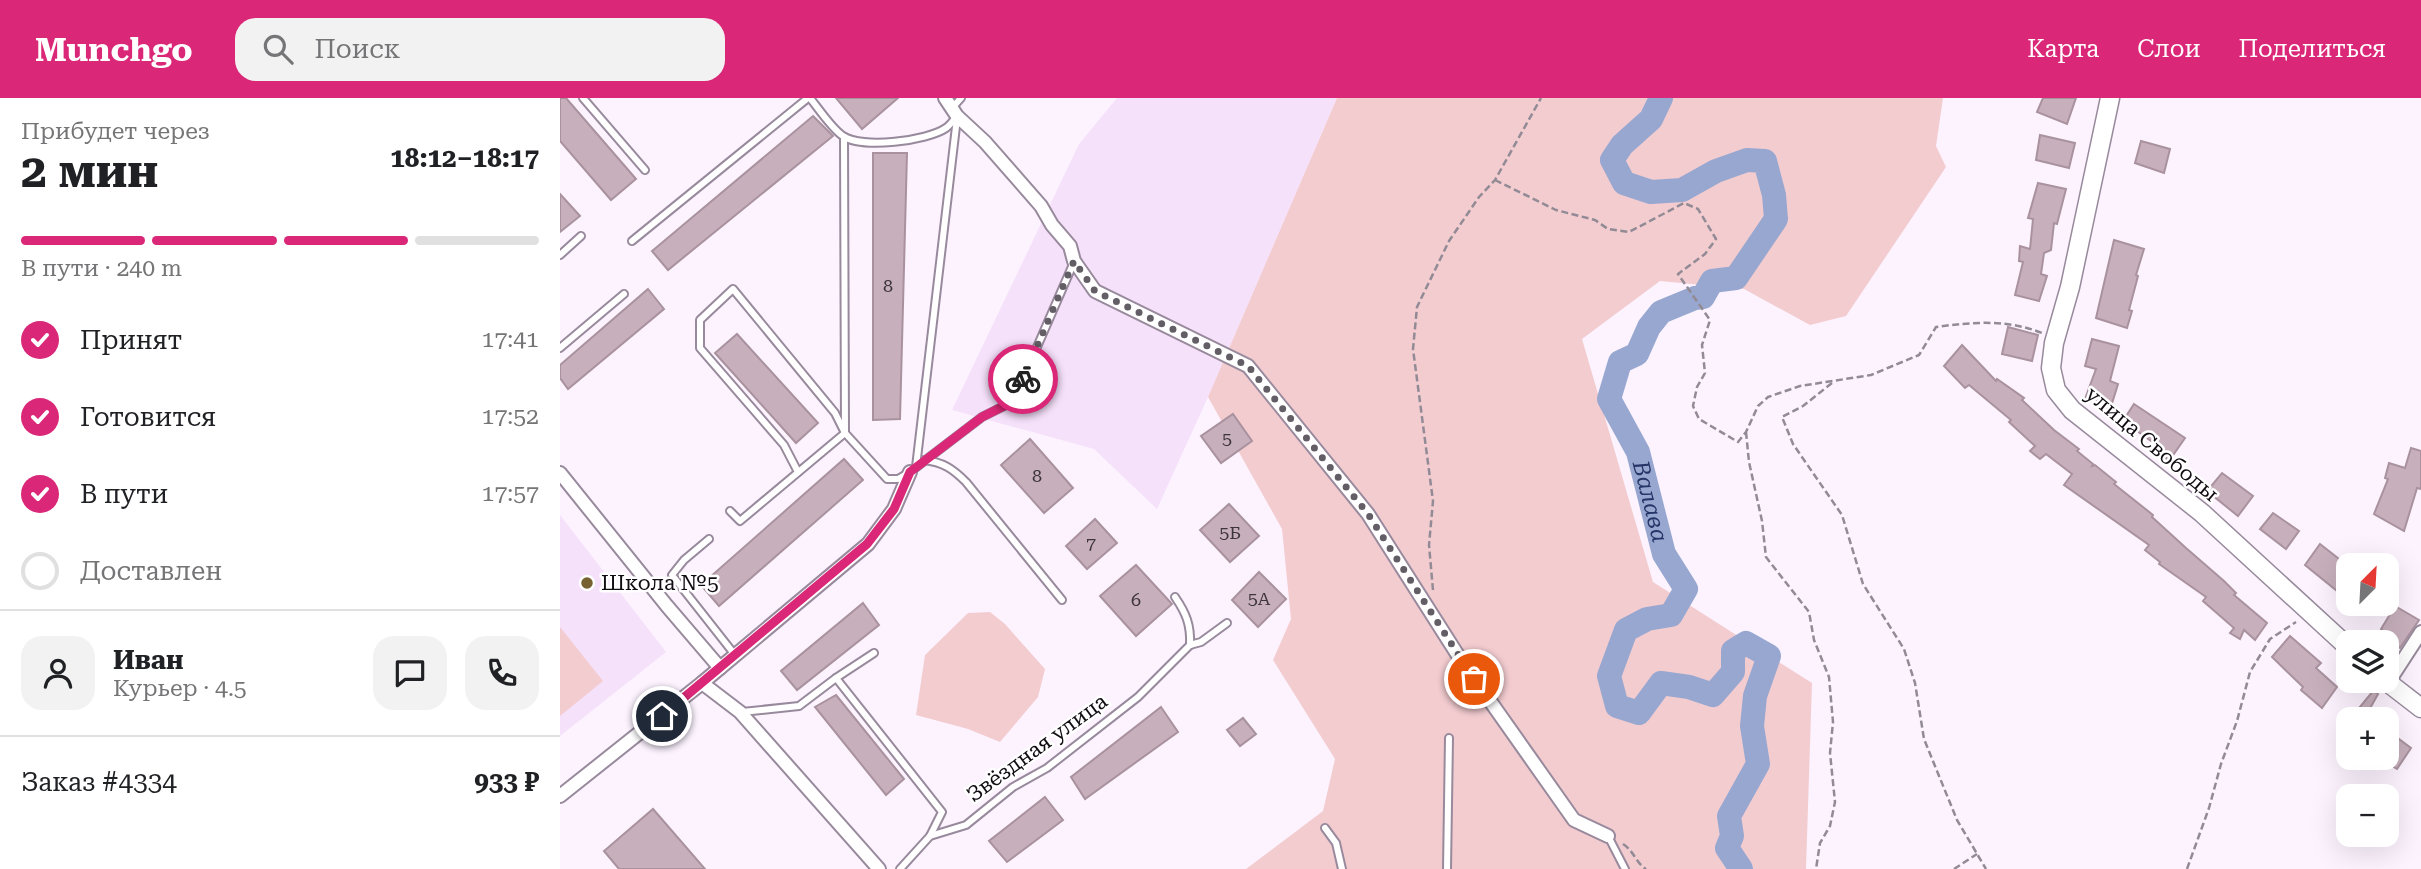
<!DOCTYPE html>
<html lang="ru">
<meta charset="utf-8">
<style>
body{margin:0;font-family:"Roboto Serif",serif;background:#f2f2f2;color:#202124;height:100vh;display:flex;flex-direction:column;font-size:26px;white-space:nowrap}
*{box-sizing:border-box;margin:0}
p{font-size:23px;color:#757577}
.icon{flex:none;width:38px;height:38px;fill:none;stroke:currentColor;stroke-width:2;stroke-linecap:round;stroke-linejoin:round}
.map{position:relative;flex:1;overflow:hidden}
.side{display:flex;flex-direction:column;background:#fff;width:560px}
.side>*{flex:none}
.needle{width:46px;rotate:24deg}
.fabs{position:absolute;left:1776px;top:455px;display:grid;gap:14px}
.fabs a{display:grid;place-items:center;width:63px;height:63px;border-radius:14px;background:#fff;box-shadow:0 7px 28px #0002;font-size:35px}
.pin{position:absolute;display:grid;place-items:center;width:60px;height:60px;color:#fff;margin:-30px;border:4px solid #fff;border-radius:50%;box-shadow:0 2px 7px #0007}
.courier{position:absolute;display:grid;place-items:center;width:70px;height:70px;margin:-35px;border:5px solid #db2777;border-radius:50%;background:#fff;color:#222;box-shadow:0 2px 9px #0007}
.summary em{font-style:normal;font-weight:700}
.summary div{display:flex;flex-direction:column-reverse}
.summary{display:flex;align-items:center;justify-content:space-between;height:119px;padding:0 21px}
h1{font-size:46px;font-weight:700;line-height:52px}
.bar{display:grid;grid-template-columns:repeat(4,1fr);gap:10px 7px;align-content:center;height:84px;padding:0 21px}
.bar i{height:9px;border-radius:5px;background:#e0e0e0}
.bar .selected{background:#db2777}
.bar p{grid-column:span 4}
.line{display:flex;align-items:center;gap:18px;padding:0 21px;border-top:2px solid #e0e0e0}
.line div{flex:1}
.round{display:grid;place-items:center;flex:none;width:74px;height:74px;border-radius:21px;background:#f2f2f2}
ol{padding:0 21px;list-style:none}
li{display:flex;align-items:center;gap:21px;height:77px}
li p{margin-inline-start:auto}
li .icon{padding:7px;border-radius:50%;background:#db2777;color:#fff;stroke-width:4}
li:last-child{color:#757577}
li i{width:38px;height:38px;border:4px solid #e0e0e0;border-radius:50%}
header{display:flex;align-items:center;gap:42px;box-sizing:border-box;height:98px;padding:0 35px;background:#db2777;color:#fff}
header strong{font-size:33px}
nav{display:flex;gap:38px;margin-inline-start:auto;font-size:24px}
.search{width:490px;height:63px;background:#f2f2f2;display:flex;align-items:center;gap:18px;box-sizing:border-box;padding:0 24px;border-radius:21px;color:#757577;font-size:26px}
main{display:flex;flex:1;min-height:0}
.map>svg:first-child{display:block}
</style>
<header>
<strong>Munchgo</strong>
<div class="search"><svg class="icon" aria-label="search" viewBox="0 0 24 24"><circle cx="10" cy="10" r="6"/><path d="M15 15l6 6"/></svg>Поиск</div>
<nav><a>Карта</a><a>Слои</a><a>Поделиться</a></nav>
</header>
<main>
<section class="side">
<div class="summary"><div><h1>2 мин</h1><p>Прибудет через</p></div><em>18:12–18:17</em></div>
<div class="bar"><i class="selected"></i><i class="selected"></i><i class="selected"></i><i></i><p>В пути · 240 m</p></div>
<ol>
<li><svg class="icon" aria-label="check" viewBox="0 0 24 24"><path d="M5 12l5 5 9-10"/></svg>Принят<p>17:41</p></li>
<li><svg class="icon" aria-label="check" viewBox="0 0 24 24"><path d="M5 12l5 5 9-10"/></svg>Готовится<p>17:52</p></li>
<li><svg class="icon" aria-label="check" viewBox="0 0 24 24"><path d="M5 12l5 5 9-10"/></svg>В пути<p>17:57</p></li>
<li><i></i>Доставлен</li>
</ol>
<div class="line" style="height:126px"><a class="round"><svg class="icon" aria-label="person" viewBox="0 0 24 24"><circle cx="12" cy="8" r="4"/><path d="M4 21q1-7 8-7t8 7"/></svg></a><div><b>Иван</b><p>Курьер · 4.5</p></div><a class="round"><svg class="icon" aria-label="chat" viewBox="0 0 24 24"><path d="M4 5h16v11H9l-5 4z"/></svg></a><a class="round"><svg class="icon" aria-label="phone" viewBox="0 0 24 24"><path d="M5 4h4l2 5-3 2q2 4 5 5l2-3 5 2v4C11 20 4 13 5 4z"/></svg></a></div>
<div class="line" style="height:91px"><div>Заказ #4334</div><b>933 ₽</b></div>
</section>
<div class="map">
<svg width="1861" height="771" viewBox="0 0 1861 771">
<rect width="100%" height="100%" fill="#fcf3ff"/>
<!-- built -->
<g fill="#f6e1fb">
<polygon points="557,0 777,0 648,299 597,411 534,351 392,312 519,46"/>
<polygon points="0,417 106,554 0,638"/>
</g>
<!-- green -->
<g fill="#f3ccd0">
<polygon points="777,0 1383,0 1376,48 1386,69 1286,218 1250,227 1184,191 1100,183 1022,241 1093,484 1252,585 1246,771 686,771 763,713 775,661 713,562 731,521 722,431 648,299"/>
<polygon points="430,514 445,526 485,571 478,599 440,644 408,631 356,617 365,557 408,515"/>
<polygon points="0,529 43,583 0,618"/>
</g>
<g fill="none" stroke-linecap="round" stroke-linejoin="round">
<!-- river -->
<path stroke="#98a7d0" stroke-width="24" id="s1" d="M 1101,0 L 1091,21 L 1062,47 L 1052,62 L 1064,85 L 1091,94 L 1122,92 L 1156,73 L 1187,62 L 1205,63 L 1214,97 L 1216,121 L 1176,180 L 1152,183 L 1143,199 L 1135,200 L 1101,214 L 1089,229 L 1077,256 L 1060,264 L 1049,301 L 1078,354 L 1104,456 L 1126,491 L 1111,517 L 1087,521 L 1066,532 L 1049,578 L 1057,608 L 1079,615 L 1101,585 L 1129,589 L 1153,597 L 1173,574 L 1173,553 L 1186,545 L 1209,558 L 1195,598 L 1192,628 L 1198,666 L 1169,718 L 1172,738 L 1167,750 L 1181,771"/>
</g>
<!-- building -->
<g fill="#c7b0bc" stroke="#a9929e" stroke-width="2">
<polygon points="0,0 6,0 76,81 51,102 0,43"/>
<polygon points="276,0 338,0 302,31"/>
<polygon points="1483,0 1516,0 1507,26 1477,14"/>
<polygon points="253,18 273,38 108,172 92,153"/>
<polygon points="1480,37 1515,45 1509,70 1476,62"/>
<polygon points="1581,43 1610,51 1604,75 1575,65"/>
<polygon points="313,55 347,55 340,321 313,322"/>
<polygon points="1478,85 1506,91 1497,126 1494,125 1491,152 1484,155 1481,176 1487,178 1479,203 1455,197 1463,164 1459,163 1460,148 1470,151 1473,121 1468,120"/>
<polygon points="0,96 20,118 0,134"/>
<polygon points="1554,142 1584,151 1576,177 1578,178 1569,212 1572,213 1567,230 1536,220"/>
<polygon points="88,191 104,211 8,291 0,280 0,267"/>
<polygon points="1448,229 1478,237 1472,263 1442,256"/>
<polygon points="177,236 258,325 236,345 155,255"/>
<polygon points="1532,241 1559,248 1550,283 1558,286 1550,312 1525,301 1536,271 1525,268"/>
<polygon points="1402,247 1436,283 1437,281 1464,300 1462,302 1494,332 1519,351 1517,353 1533,366 1532,368 1535,367 1556,384 1554,386 1593,417 1592,419 1626,450 1664,483 1676,495 1674,497 1707,525 1695,542 1684,532 1680,541 1670,535 1674,530 1643,503 1646,499 1599,466 1600,464 1585,452 1589,447 1504,387 1512,376 1486,356 1480,361 1470,353 1475,348 1449,324 1451,322 1409,287 1405,290 1384,268"/>
<polygon points="1574,306 1625,340 1609,363 1596,351 1598,348 1563,323"/>
<polygon points="673,316 692,343 661,365 641,338"/>
<polygon points="470,341 513,390 484,415 441,367"/>
<polygon points="1851,350 1861,353 1861,391 1857,390 1844,433 1814,416 1828,381 1825,380 1829,365 1845,370"/>
<polygon points="284,361 303,382 159,508 141,487"/>
<polygon points="1662,375 1693,398 1678,418 1647,393"/>
<polygon points="669,406 699,438 670,464 640,432"/>
<polygon points="1713,415 1739,433 1726,451 1700,431"/>
<polygon points="535,421 557,445 527,471 506,448"/>
<polygon points="1760,446 1788,468 1788,502 1745,467"/>
<polygon points="576,467 612,506 576,538 540,498"/>
<polygon points="699,474 726,501 698,529 672,502"/>
<polygon points="303,505 319,527 237,592 221,573"/>
<polygon points="1835,508 1859,522 1840,550 1821,531"/>
<polygon points="1730,538 1761,565 1756,570 1777,589 1762,610 1741,592 1743,589 1712,559"/>
<polygon points="1813,593 1818,596 1808,614 1819,621 1790,621"/>
<polygon points="276,597 344,681 326,697 255,609"/>
<polygon points="601,609 618,634 525,701 511,679"/>
<polygon points="683,620 696,636 680,648 667,632"/>
<polygon points="1827,632 1851,650 1837,671 1827,665"/>
<polygon points="485,699 503,722 447,764 429,743"/>
<polygon points="93,711 145,771 59,771 44,753"/>
</g>
<g fill="none" stroke-linecap="round" stroke-linejoin="round">
<!-- service casing -->
<g stroke="#988a9c" stroke-width="10">
<g id="service">
<polyline points="23,0 85,72"/>
<path d="M 250,0 C 259,11 272,31 283,38 C 302,51 367,43 386,30 C 390,27 394,22 397,18"/>
<polyline points="392,10 401,0"/>
<polyline points="72,143 248,0"/>
<polyline points="0,157 21,138"/>
<polyline points="0,250 64,196"/>
<path d="M 364,362 C 383,364 393,371 406,384 L 502,502"/>
<polyline points="356,369 397,20"/>
<polyline points="238,374 224,347 140,250 140,222 173,191 275,315 285,335 327,381 338,381 350,374 422,319 450,305 457,295 514,164"/>
<polyline points="170,413 180,423 285,335 284,39"/>
<polyline points="149,441 124,462 112,477 175,557"/>
<path d="M 615,499 C 626,515 631,527 630,547"/>
<polyline points="630,547 641,544 667,525"/>
<polyline points="276,580 382,714 370,738"/>
<polyline points="182,614 239,608 276,580 314,555"/>
<polyline points="765,730 776,745 782,771"/>
<polyline points="1048,738 1065,771"/>
<polyline points="340,771 370,738 406,727 453,689 487,670 578,599 630,547"/>
<polyline points="887,771 889,640"/>
</g>
</g>
<!-- minor casing -->
<g stroke="#988a9c" stroke-width="16">
<g id="minor">
<polyline points="385,0 397,18 425,44 481,108 492,127 510,148 514,163 535,193 688,268 808,416 899,559 1014,722 1048,738"/>
<polyline points="0,375 107,508 160,570"/>
<polyline points="142,585 180,614 319,771"/>
<polyline points="1828,585 1861,534"/>
<polyline points="0,698 142,585 308,446 334,411 350,374"/>
</g>
</g>
<!-- secondary casing -->
<g stroke="#988a9c" stroke-width="21">
<g id="secondary">
<polyline points="1550,0 1510,189 1494,245 1491,270 1496,292 1512,312 1642,415 1788,549"/>
<polyline points="1826,583 1861,610"/>
</g>
</g>
<!-- path -->
<g stroke="#928b95" stroke-width="2.5" stroke-dasharray="7 3.5" stroke-linecap="butt">
<path d="M 935,82 L 996,112 L 1035,122 L 1048,131 L 1069,134 L 1124,105 L 1138,111 L 1156,141 L 1145,156 L 1118,176 L 1150,222 L 1142,247 L 1145,275 L 1137,289 L 1133,308 L 1139,321 L 1178,344 L 1186,334 L 1198,308 L 1208,299 L 1240,288 L 1311,277 L 1359,257 L 1376,229 C 1413,224 1447,221 1482,235"/>
<polyline points="1272,285 1243,308 1222,319 1233,346 1282,417 1303,486 1344,551 1355,585 1364,641 1397,722 1426,771"/>
<polyline points="1186,334 1189,364 1202,423 1206,459 1249,514 1254,542 1269,579 1273,624 1270,655 1275,704 1270,728 1260,745 1256,771"/>
<polyline points="873,492 869,447 873,403 853,251 857,209 889,143 919,99 935,82 981,0"/>
<path d="M 1063,746 C 1074,753 1076,765 1086,771"/>
<polyline points="1394,771 1417,756"/>
<polyline points="1627,771 1649,710 1661,666 1677,623 1690,574 1710,541 1736,524"/>
</g>
<!-- service -->
<use href="#service" stroke="#fff" stroke-width="6"/>
<!-- minor -->
<use href="#minor" stroke="#fff" stroke-width="12"/>
<!-- secondary -->
<use href="#secondary" stroke="#fff" stroke-width="18"/>
</g>
<g fill="none" stroke-linecap="round" stroke-linejoin="round">
<!-- done -->
<polyline stroke="#635d65" stroke-width="7" stroke-dasharray="0 12.6" points="463,281 514,163 535,193 688,268 808,416 914,581"/>
<!-- route -->
<polyline stroke="#db2777" stroke-width="9" points="102,618 307,446 334,411 350,374 422,319 450,305 463,281"/>
</g>
<!-- markers -->
<circle fill="#756230" stroke="#fff" stroke-width="2.5" cx="27" cy="485" r="7"/>
<g text-anchor="middle" stroke-width="5" stroke-linejoin="round" paint-order="stroke">
<!-- number labels -->
<g font-size="18" fill="#3e353c">
<text x="328" y="194">8</text>
<text x="667" y="347">5</text>
<text x="477" y="384">8</text>
<text x="670" y="441">5Б</text>
<text x="531" y="452">7</text>
<text x="699" y="507">5А</text>
<text x="576" y="508">6</text>
</g>
<!-- street labels -->
<g font-size="21" fill="#110c12" stroke="#fff">
<text transform="translate(1592 346) rotate(40)" y="7">улица Свободы</text>
<text transform="translate(477 650) rotate(-36)" y="7">Звёздная улица</text>
</g>
<!-- poi labels -->
<g font-size="21" fill="#110c12" stroke="#fff" text-anchor="start">
<text x="41" y="492">Школа №5</text>
</g>
<!-- water labels -->
<g font-size="23" font-style="italic" fill="#253568" stroke="#fff">
<text dy="8" stroke="none"><textPath href="#s1" startOffset="691">Валава</textPath></text>
</g>
</g>
</svg>
<div class="fabs">
<a><svg class="needle" viewBox="-14 -14 28 28"><path d="M0-13l5 13h-10z" fill="#e53935"/><path d="M0 13l5-13h-10z" fill="#757577"/></svg></a>
<a><svg class="icon" aria-label="layers" viewBox="0 0 24 24"><path d="M12 4l9 5-9 5-9-5zM3 14l9 5 9-5"/></svg></a>
<a>+</a>
<a>−</a>
</div>
<div class="pin" style="left:914px;top:581px;background:#ea580c"><svg class="icon" aria-label="bag" viewBox="0 0 24 24"><path d="M5 8h14l-1 12H6zM9 8a3 3 0 0 1 6 0"/></svg></div>
<div class="pin" style="left:102px;top:618px;background:#1f2937"><svg class="icon" aria-label="home" viewBox="0 0 24 24"><path d="M3 11l9-7 9 7M6 9v11h12V9"/></svg></div>
<div class="courier" style="left:463px;top:281px"><svg class="icon" aria-label="bike" viewBox="0 0 24 24"><circle cx="6" cy="16" r="4"/><circle cx="18" cy="16" r="4"/><path d="M6 16l4-8h5l3 8M10 8l3 8H6M13 5h3"/></svg></div>
</div>
</main>
